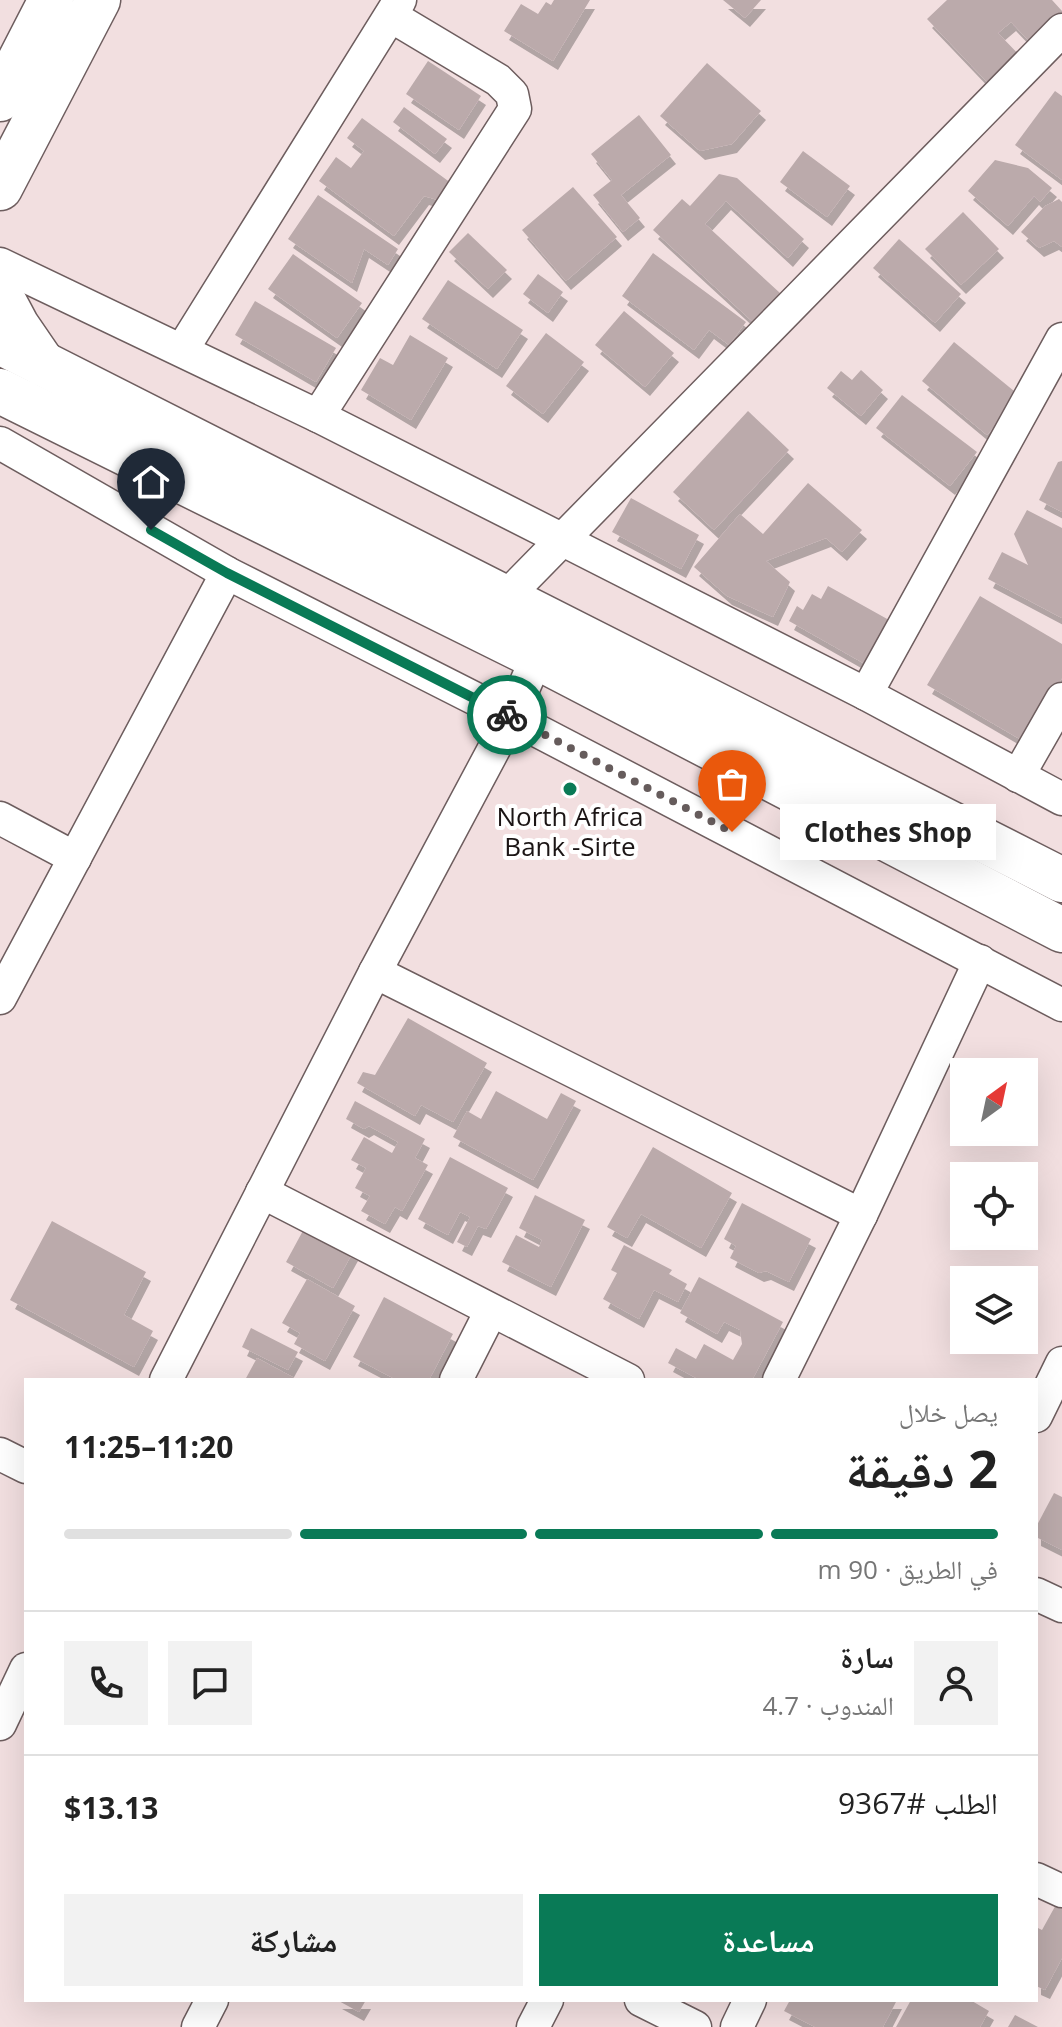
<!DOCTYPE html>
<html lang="ar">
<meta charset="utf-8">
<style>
body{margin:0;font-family:"Open Sans","Noto Naskh Arabic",sans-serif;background:#f2f2f2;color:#222;direction:rtl;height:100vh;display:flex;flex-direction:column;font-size:30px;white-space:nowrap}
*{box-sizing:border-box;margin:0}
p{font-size:26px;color:#767676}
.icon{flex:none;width:44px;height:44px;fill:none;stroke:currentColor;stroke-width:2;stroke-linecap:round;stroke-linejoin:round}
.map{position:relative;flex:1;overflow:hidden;direction:ltr}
.drawer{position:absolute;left:24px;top:1378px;width:1014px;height:624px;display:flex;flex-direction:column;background:#fff;border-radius:0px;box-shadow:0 8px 32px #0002;direction:rtl}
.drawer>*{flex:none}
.needle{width:52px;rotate:33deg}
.tools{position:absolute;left:950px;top:1058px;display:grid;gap:16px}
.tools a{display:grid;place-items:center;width:88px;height:88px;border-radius:0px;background:#fff;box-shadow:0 8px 32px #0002;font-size:40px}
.pin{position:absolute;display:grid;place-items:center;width:68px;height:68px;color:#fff;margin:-82px -34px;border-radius:50% 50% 50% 0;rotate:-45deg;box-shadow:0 0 8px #0007}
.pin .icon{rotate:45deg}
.courier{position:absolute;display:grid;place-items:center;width:80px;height:80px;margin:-40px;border:6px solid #097a56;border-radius:50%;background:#fff;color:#222;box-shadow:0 2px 10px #0007}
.bubble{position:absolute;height:56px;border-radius:0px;background:#fff;box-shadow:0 8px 32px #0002;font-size:26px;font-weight:700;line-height:56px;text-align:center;direction:rtl}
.head em{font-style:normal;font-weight:700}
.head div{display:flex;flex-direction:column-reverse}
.head{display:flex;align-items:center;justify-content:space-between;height:136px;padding:0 40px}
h1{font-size:52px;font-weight:700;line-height:60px}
.bar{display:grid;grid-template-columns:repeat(4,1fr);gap:12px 8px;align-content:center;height:96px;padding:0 40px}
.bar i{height:10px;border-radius:6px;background:#e0e0e0}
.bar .on{background:#097a56}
.bar p{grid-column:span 4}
.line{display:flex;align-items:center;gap:20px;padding:0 40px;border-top:2px solid #e0e0e0}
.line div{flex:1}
.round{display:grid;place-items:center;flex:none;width:84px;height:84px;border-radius:0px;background:#f2f2f2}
.primary-button{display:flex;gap:16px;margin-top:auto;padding:16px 40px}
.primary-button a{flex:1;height:92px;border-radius:0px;background:#097a56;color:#fff;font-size:32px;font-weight:700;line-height:92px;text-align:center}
.primary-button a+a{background:#f2f2f2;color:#222}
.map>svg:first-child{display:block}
</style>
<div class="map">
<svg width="1062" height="2027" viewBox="0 0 1062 2027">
<defs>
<filter id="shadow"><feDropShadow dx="5" dy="9" stdDeviation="0" flood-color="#0004"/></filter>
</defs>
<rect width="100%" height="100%" fill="#f2dfe0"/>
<!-- building -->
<g fill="#bbaaab" filter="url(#shadow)">
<polygon points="554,0 590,0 553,61 504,31 521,4 538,14 546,2 551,5"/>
<polygon points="723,0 761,0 745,18"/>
<polygon points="947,0 1052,0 1062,11 1062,13 1031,43 1011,22 998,33 1021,57 991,86 927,19"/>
<polygon points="428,61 481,96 459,130 406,94"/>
<polygon points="707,63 761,111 732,144 700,151 660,116"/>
<polygon points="1055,91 1062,96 1062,180 1015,145"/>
<polygon points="404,107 447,139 435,154 393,122"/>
<polygon points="639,115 671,155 621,195 640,218 623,232 593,195 612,180 591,154"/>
<polygon points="362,118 451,183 438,200 424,196 394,236 319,181 336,157 351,168 364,151 347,138"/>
<polygon points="803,151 850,186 827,217 780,182"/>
<polygon points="995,160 1028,168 1052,188 1040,202 1034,196 1008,226 968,191"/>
<polygon points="719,174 737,178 804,239 788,258 726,201 705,224 780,293 753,322 653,230 682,199 690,206"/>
<polygon points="573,187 617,237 566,281 522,230"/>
<polygon points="318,195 398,249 388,265 364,249 352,283 288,239"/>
<polygon points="1059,199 1062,202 1062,247 1054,241 1039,248 1021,232 1045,206"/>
<polygon points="963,212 999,249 961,285 925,249"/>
<polygon points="468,233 507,270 488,289 449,252"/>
<polygon points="899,239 961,294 935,323 873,268"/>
<polygon points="653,253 746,322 729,345 709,330 694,350 622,296"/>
<polygon points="293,254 362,303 337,338 268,289"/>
<polygon points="538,274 563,292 548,313 523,294"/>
<polygon points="448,280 523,330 497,369 422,319"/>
<polygon points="255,301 336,348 316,382 235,335"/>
<polygon points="624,311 674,353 645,387 595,345"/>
<polygon points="546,333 584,362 543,414 506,386"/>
<polygon points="410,335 448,358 411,420 361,390 380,358 393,365"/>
<polygon points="954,342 1020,396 987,435 922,381"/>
<polygon points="861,370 883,390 861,416 827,388 841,371 852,380"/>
<polygon points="902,395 977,452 950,486 876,428"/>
<polygon points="748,411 789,450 714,530 673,492"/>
<polygon points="1062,461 1062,512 1039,500 1058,462"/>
<polygon points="808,483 862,530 842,552 826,538 766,561 790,582 773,617 727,596 694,567 740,514 763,534"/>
<polygon points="631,498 699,535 681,569 612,532"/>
<polygon points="1027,510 1062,528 1062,618 988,579 1002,552 1028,565 1014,534"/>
<polygon points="828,586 889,620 865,664 789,621 797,606 803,610 812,594 821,599"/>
<polygon points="980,596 1062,644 1062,678 1025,742 927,685"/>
<polygon points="408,1018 487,1063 453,1122 421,1105 415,1116 357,1083 363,1072 375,1075"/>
<polygon points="496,1091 547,1119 561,1093 576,1101 533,1180 453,1137 467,1111 481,1119"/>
<polygon points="355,1101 425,1139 415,1158 428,1165 402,1211 395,1207 385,1224 361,1211 370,1196 355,1188 366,1168 351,1160 364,1137 392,1153 398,1142 369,1126 364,1129 346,1119"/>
<polygon points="653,1147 732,1193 701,1248 641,1214 627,1238 607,1227"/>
<polygon points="450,1157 508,1188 486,1229 478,1226 467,1247 457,1242 470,1217 460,1212 448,1235 418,1219"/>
<polygon points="535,1195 585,1220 551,1287 502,1262 516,1235 539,1247 542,1240 519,1228"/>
<polygon points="742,1203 811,1239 789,1282 766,1271 759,1273 730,1258 736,1246 724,1239"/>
<polygon points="52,1221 146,1272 124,1315 153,1331 134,1367 10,1300"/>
<polygon points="305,1227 353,1252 333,1288 286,1262"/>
<polygon points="624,1245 672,1270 669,1274 687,1284 678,1302 654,1290 639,1319 603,1299 617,1273 611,1270"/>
<polygon points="699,1277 783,1322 752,1380 700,1380 668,1363 676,1348 696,1359 704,1344 733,1360 742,1344 740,1330 724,1322 717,1334 680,1313"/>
<polygon points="307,1279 355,1306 325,1361 294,1344 300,1333 282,1323"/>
<polygon points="384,1297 453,1334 429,1380 392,1380 393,1378 353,1357"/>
<polygon points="251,1328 298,1352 288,1370 242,1347"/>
<polygon points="257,1358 298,1380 245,1380"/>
<polygon points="1054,1493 1062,1497 1062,1550 1036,1537 1036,1527"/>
<polygon points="1058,1901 1062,1903 1062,1958 1045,1990 1036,1986 1036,1927 1042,1930"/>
<polygon points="337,2000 366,2000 359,2012"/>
<polygon points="790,2000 897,2000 883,2027 815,2027 784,2011"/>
<polygon points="911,2000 973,2000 972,2001 989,2011 980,2027 896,2027"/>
<polygon points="1015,2015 1038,2027 1008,2027"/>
</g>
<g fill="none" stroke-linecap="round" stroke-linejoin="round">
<!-- street casing -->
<g stroke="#6d5d5e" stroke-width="35">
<g id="street">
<polyline points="0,264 318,416 563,540 866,694 1062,799"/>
<polyline points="182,350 400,0"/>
<polyline points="318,416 515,109 512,94 498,80 391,16"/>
<polyline points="0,443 227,573 511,717 1062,1005"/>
<polyline points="505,598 1062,30"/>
<polyline points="866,694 1062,339"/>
<polyline points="1018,776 1062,699"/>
<polyline points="0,818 75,858"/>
<polyline points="375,972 861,1215"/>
<polyline points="0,998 227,573"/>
<polyline points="262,1192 628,1380"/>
<polyline points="166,1380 375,972 511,717 537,657"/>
<polyline points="456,1380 491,1311"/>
<polyline points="779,1380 861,1215 980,961"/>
<polyline points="1036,1416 1062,1363"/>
<polyline points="0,1454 26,1467"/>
<polyline points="1036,1594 1062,1606"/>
<polyline points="0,1724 26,1669"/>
<polyline points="1036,1879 1062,1891"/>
<polyline points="641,2000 695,2027"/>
<polyline points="198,2027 212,2000"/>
<polyline points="533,2027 547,2000"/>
<polyline points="737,2027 750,2000"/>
</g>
</g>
<!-- primary casing -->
<g stroke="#6d5d5e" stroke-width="47">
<g id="primary">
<polyline points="0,99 51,0"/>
<polyline points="0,188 98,0"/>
<polyline points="0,294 17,326 43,364"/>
</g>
</g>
<!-- highway casing -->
<g stroke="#6d5d5e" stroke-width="47">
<g id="highway">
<polyline points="0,342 1062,880"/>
<polyline points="0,391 537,657 1062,930"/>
</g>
</g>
<!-- street -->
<use href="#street" stroke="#fff" stroke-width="32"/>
<!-- primary -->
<use href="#primary" stroke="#fff" stroke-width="44"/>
<!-- highway -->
<use href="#highway" stroke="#fff" stroke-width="44"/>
</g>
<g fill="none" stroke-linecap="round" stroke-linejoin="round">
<!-- done -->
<polyline stroke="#665c5c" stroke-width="8" stroke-dasharray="0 14.4" points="507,715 732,832"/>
<!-- route -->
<polyline stroke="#097a56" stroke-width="10" points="151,530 227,573 507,715"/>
</g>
<!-- markers -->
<circle fill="#097a56" stroke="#fff" stroke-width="3" cx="570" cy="789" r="8"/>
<g text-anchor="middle" stroke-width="8" stroke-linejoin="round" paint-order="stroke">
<!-- poi labels -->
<g font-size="26" fill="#1b1515" stroke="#fff">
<text x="570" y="826">North Africa<tspan x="570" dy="30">Bank -Sirte</tspan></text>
</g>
</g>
</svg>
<div class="tools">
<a><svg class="needle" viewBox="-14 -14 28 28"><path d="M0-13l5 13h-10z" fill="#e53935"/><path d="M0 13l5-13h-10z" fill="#767676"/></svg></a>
<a><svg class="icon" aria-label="locate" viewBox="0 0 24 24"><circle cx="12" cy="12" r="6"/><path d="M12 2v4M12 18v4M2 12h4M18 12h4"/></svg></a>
<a><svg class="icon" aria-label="layers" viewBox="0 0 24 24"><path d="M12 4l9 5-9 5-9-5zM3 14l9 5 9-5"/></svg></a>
</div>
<div class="pin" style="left:732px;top:832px;background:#ea580c"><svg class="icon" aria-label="bag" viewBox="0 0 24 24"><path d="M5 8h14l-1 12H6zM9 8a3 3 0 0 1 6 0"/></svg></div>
<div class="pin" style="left:151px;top:530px;background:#1f2937"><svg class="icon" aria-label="home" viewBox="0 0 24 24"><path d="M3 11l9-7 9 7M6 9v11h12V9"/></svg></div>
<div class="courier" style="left:507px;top:715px"><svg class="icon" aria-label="bike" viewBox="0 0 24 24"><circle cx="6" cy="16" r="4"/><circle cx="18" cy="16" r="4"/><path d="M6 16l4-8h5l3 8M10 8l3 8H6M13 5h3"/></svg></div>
<div class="bubble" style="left:780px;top:804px;width:216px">Clothes Shop</div>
<section class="drawer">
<div class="head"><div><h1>2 دقيقة</h1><p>يصل خلال</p></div><em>11:20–11:25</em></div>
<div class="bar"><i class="on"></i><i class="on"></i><i class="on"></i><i></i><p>في الطريق · 90 m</p></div>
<div class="line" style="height:144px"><a class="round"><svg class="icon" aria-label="person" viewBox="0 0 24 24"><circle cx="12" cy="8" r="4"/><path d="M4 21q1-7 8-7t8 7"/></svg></a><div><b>سارة</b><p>المندوب · 4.7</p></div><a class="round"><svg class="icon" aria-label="chat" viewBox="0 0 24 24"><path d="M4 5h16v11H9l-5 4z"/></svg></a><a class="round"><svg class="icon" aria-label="phone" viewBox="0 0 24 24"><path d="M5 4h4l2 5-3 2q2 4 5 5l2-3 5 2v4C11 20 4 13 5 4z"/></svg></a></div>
<div class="line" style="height:104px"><div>الطلب #9367</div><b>$13.13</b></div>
<div class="primary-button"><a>مساعدة</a><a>مشاركة</a></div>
</section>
</div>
